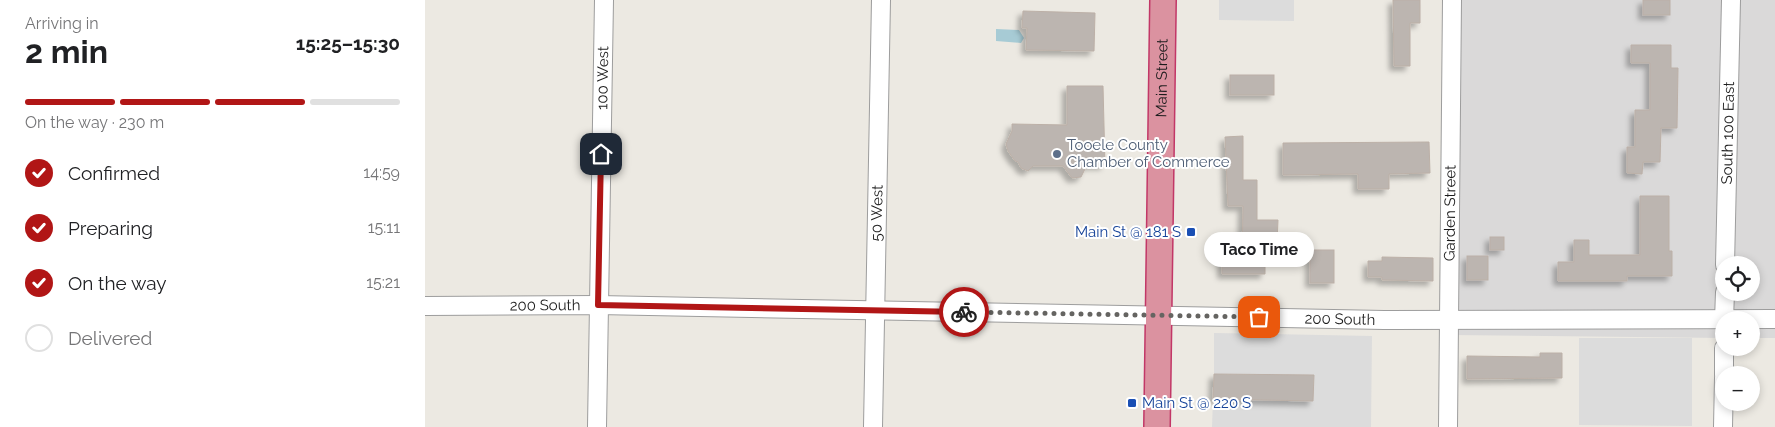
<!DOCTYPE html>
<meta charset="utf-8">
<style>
body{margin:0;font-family:Raleway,sans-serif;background:#f6f6f6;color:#202124;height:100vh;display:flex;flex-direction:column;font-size:19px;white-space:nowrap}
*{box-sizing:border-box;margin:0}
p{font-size:16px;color:#757577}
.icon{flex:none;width:28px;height:28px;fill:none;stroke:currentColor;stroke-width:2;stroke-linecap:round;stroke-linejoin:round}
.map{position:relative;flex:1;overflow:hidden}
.panel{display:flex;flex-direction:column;background:#fff;width:425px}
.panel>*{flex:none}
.fabs{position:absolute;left:1290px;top:256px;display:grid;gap:10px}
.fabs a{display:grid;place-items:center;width:45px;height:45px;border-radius:50%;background:#fff;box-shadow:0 2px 8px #0003;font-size:25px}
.pin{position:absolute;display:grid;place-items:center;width:42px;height:42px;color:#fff;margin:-21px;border-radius:10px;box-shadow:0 2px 8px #0006}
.courier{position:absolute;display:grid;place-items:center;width:50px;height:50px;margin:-25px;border:4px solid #b11616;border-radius:50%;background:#fff;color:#222;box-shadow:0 1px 6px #0007}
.bubble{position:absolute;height:35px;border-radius:18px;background:#fff;box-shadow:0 2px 8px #0003;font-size:16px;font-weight:700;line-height:35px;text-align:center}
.overview em{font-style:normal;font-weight:700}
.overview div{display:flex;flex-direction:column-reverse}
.overview{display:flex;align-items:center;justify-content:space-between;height:85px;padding:0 25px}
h1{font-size:32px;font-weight:700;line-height:38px}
.bar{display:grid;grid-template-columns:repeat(4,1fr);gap:8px 5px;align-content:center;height:60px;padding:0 25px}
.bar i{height:6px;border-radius:4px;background:#e0e0e0}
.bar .active{background:#b11616}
.bar p{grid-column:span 4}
ol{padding:0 25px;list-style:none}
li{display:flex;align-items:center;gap:15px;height:55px}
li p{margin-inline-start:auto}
li .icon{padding:5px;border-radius:50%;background:#b11616;color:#fff;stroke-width:4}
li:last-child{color:#757577}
li i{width:28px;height:28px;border:2px solid #e0e0e0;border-radius:50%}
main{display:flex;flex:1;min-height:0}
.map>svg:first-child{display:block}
</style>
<main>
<section class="panel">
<div class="overview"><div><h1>2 min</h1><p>Arriving in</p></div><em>15:25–15:30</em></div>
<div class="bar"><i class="active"></i><i class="active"></i><i class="active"></i><i></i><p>On the way · 230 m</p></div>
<ol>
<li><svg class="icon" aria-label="check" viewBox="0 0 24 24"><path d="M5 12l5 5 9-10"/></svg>Confirmed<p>14:59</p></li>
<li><svg class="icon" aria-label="check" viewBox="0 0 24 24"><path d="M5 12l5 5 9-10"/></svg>Preparing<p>15:11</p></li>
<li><svg class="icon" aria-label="check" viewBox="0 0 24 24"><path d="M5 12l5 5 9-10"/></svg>On the way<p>15:21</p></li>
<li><i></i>Delivered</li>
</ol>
</section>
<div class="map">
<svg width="1350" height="427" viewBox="0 0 1350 427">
<defs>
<filter id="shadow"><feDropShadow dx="-4.5" dy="4.5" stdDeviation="2.5" flood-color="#0004"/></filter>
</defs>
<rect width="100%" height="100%" fill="#ece9e2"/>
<!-- residential -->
<path fill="#dad9d9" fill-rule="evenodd" d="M 1027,0 L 1350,0 L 1350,338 L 1326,338 L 1326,320 L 1299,320 L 1299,338 L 1025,335 ZM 1299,265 L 1326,265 L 1326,292 L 1299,292 Z"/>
<!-- parking -->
<g fill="#dcdcdc">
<polygon points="794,0 869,0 869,21 794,20"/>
<polygon points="789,333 947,336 946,427 787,427 788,399 888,400 888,375 789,374"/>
<polygon points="1154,338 1267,338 1267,426 1154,425"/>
</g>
<!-- water -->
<polygon fill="#a7cbd5" points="571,29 594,30 599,38 596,43 571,41"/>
<!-- building -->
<g fill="#bcb5b0" stroke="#bcb0a7" filter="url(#shadow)">
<polygon points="968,0 995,0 995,23 985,23 985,66 969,66"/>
<rect x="1218" y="0" width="27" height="15"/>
<polygon points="598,11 670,13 669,51 601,50 602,28 597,28"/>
<polygon points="1206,45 1246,45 1246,68 1253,68 1252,128 1236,128 1235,162 1218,162 1217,174 1202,173 1202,147 1210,147 1210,110 1225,110 1225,63 1206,63"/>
<rect x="805" y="75" width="44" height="20"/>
<polygon points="642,86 678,86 680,165 662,165 656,177 647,178 638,166 608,166 603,171 596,168 593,162 590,161 583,151 581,144 587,131 587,124 642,125"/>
<polygon points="818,136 818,180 832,180 832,220 853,220 852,243 840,243 840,274 797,274 797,255 817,255 818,206 803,206 800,137"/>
<polygon points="1004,142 1005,173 964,174 964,189 933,189 933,174 858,175 858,143"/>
<polygon points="1215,196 1244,196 1244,251 1247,251 1247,276 1202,276 1202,281 1133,281 1133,262 1149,262 1149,240 1164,240 1164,255 1215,255"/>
<rect x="1065" y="237" width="14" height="13"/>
<rect x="885" y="250" width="24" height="33"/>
<rect x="1042" y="256" width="21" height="24"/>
<polygon points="957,257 1008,258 1008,281 957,280 957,277 943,277 943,261 957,261"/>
<polygon points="1115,353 1137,353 1137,378 1042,379 1042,356 1115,357"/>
<polygon points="789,374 889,375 888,401 788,399"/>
</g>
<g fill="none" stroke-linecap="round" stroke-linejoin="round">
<!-- minor casing -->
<g stroke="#9d9d9d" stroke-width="20">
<g id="minor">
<path id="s1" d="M 1300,265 L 1306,0"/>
<path id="s2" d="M 0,306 L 173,305 L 959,320 L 1350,319"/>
<polyline points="1299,320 1300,292"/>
<polyline points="1299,375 1299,348"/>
<path id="s3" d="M 172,427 L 179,0"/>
<path id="s4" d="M 448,427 L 456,0"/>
<path id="s5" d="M 1023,427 L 1027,0"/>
<polyline points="1298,427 1299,378"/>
</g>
</g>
<!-- highway casing -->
<g stroke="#c23767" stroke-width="28">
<g id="highway">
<path id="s6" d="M 732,427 L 738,0"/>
</g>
</g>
<!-- minor -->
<use href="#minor" stroke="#fff" stroke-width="18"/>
<!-- highway -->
<use href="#highway" stroke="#db92a0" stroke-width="25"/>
</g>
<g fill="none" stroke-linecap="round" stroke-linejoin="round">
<!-- done -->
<polyline stroke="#656461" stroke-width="5" stroke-dasharray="0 9" points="539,312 834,317"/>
<!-- route -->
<polyline stroke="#b11616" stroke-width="6" points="176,154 173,305 539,312"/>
</g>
<!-- markers -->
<circle fill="#5c6f8a" stroke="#fff" stroke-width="2" cx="632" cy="154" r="5"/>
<g fill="#1a4fb4" stroke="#fff" stroke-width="2">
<rect x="761" y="227" width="10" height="10" rx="2.5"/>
<rect x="702" y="398" width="10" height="10" rx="2.5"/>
</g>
<g text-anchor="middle" stroke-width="4" stroke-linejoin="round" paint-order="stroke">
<!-- street labels -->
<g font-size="15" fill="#1c1c1c" stroke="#fff">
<text dy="5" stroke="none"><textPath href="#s3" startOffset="349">100 West</textPath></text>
<text dy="5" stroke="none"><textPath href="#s6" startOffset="349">Main Street</textPath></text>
<text dy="5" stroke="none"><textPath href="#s1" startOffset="132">South 100 East</textPath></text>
<text dy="5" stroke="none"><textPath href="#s4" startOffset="214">50 West</textPath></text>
<text dy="5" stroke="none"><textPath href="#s5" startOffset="214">Garden Street</textPath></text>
<text dy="5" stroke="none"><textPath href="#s2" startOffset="120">200 South</textPath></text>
<text dy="5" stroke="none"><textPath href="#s2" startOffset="915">200 South</textPath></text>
</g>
<!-- service labels -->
<g font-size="15" fill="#4e5e75" stroke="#fff" text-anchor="start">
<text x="642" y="150">Tooele County<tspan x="642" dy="17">Chamber of Commerce</tspan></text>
</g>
<!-- transit labels -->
<g font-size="15" fill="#164399" stroke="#fff" text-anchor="end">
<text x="756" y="237">Main St @ 181 S</text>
<text x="717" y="408" text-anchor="start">Main St @ 220 S</text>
</g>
</g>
</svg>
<div class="fabs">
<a><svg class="icon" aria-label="locate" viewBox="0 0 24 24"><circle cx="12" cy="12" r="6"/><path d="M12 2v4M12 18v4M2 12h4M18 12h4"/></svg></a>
<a>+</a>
<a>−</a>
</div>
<div class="pin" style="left:834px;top:317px;background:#ea580c"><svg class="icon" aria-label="bag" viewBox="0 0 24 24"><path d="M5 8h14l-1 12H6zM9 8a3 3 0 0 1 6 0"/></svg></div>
<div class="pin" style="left:176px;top:154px;background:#1f2937"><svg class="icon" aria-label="home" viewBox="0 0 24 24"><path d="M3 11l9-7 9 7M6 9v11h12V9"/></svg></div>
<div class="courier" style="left:539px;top:312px"><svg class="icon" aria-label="bike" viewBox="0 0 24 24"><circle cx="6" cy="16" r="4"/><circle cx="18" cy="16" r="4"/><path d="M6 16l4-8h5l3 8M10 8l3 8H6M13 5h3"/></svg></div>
<div class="bubble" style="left:779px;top:232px;width:110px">Taco Time</div>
</div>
</main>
